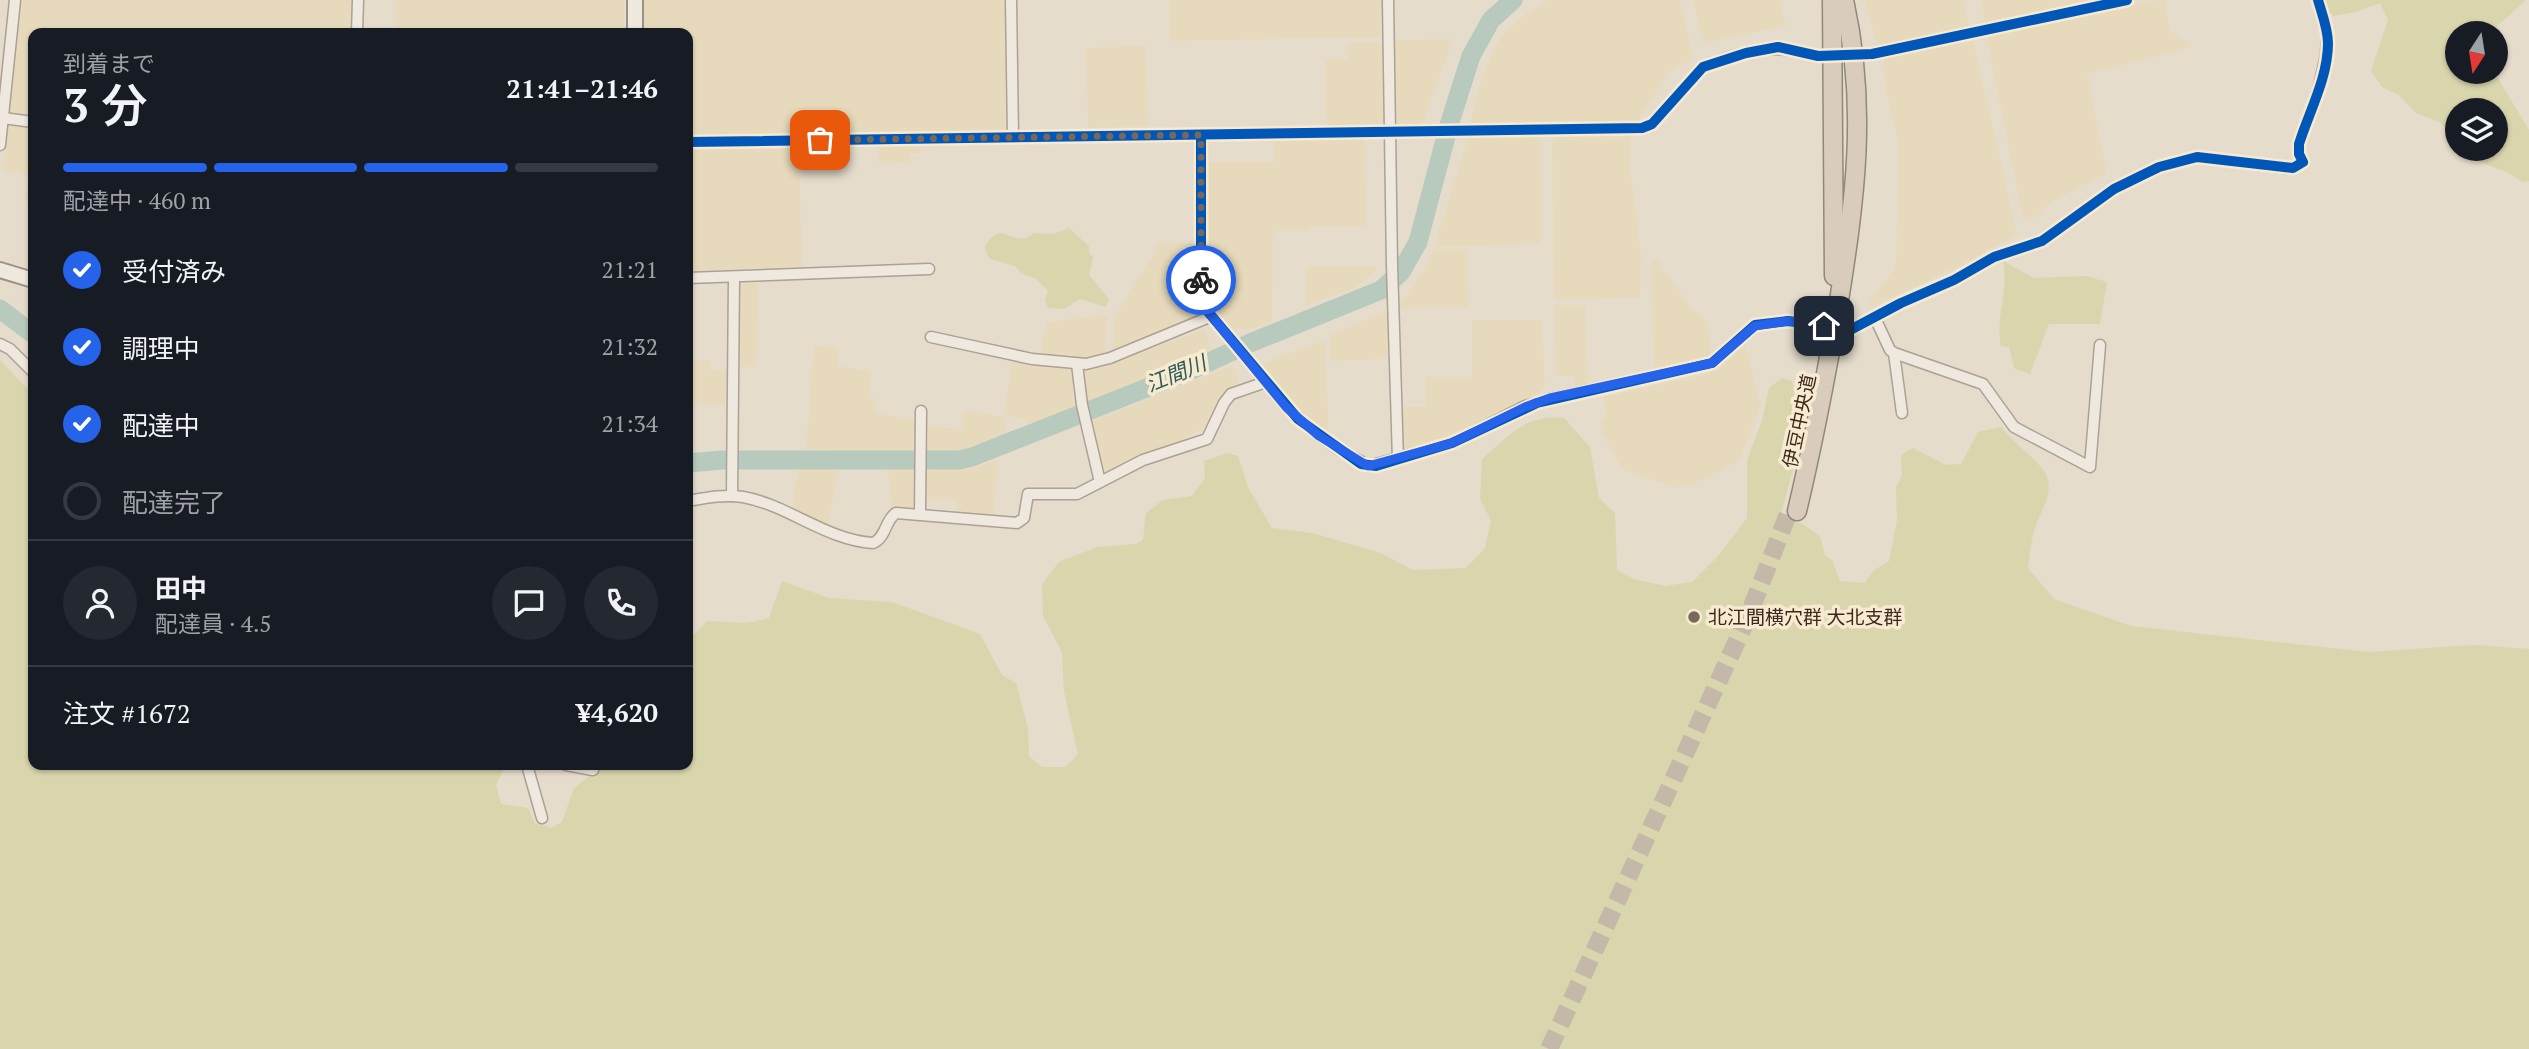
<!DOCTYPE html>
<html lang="ja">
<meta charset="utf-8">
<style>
body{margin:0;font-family:"PT Serif","Noto Sans JP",serif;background:#242831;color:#f1f3f6;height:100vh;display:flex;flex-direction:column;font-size:26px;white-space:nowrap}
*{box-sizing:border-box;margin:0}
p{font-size:23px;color:#9ea1a6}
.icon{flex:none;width:38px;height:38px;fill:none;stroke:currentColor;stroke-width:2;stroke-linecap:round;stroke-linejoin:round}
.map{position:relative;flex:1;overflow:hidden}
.panel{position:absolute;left:28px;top:28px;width:665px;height:742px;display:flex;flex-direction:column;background:#171b24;border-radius:14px;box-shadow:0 2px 5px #0004}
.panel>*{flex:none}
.needle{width:46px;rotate:192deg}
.tools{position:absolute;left:2445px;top:21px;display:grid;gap:14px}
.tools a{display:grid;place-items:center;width:63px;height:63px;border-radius:50%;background:#171b24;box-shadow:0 2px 5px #0004;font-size:35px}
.pin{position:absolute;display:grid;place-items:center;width:60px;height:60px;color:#fff;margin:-30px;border-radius:14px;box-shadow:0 4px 10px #0006}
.courier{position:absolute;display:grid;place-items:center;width:70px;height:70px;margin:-35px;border:5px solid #2563eb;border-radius:50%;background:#fff;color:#222;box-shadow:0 2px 9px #0007}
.overview em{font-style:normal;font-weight:600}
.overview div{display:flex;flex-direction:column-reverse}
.overview{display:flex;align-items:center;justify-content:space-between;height:119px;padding:0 35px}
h1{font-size:46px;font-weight:600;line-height:52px}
.bar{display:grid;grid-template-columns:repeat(4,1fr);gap:10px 7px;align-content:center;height:84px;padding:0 35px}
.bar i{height:9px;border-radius:5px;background:#363941}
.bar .active{background:#2563eb}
.bar p{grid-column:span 4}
.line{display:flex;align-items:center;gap:18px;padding:0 35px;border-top:2px solid #363941}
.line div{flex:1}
.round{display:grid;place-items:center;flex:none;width:74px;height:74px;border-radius:37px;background:#242831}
ol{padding:0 35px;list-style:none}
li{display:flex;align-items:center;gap:21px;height:77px}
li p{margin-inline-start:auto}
li .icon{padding:7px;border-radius:50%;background:#2563eb;color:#fff;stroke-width:4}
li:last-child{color:#9ea1a6}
li i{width:38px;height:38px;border:4px solid #363941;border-radius:50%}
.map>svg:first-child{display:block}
</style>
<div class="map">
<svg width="2529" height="1049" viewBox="0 0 2529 1049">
<rect width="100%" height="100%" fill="#e6dccc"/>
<!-- farmland -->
<g fill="#e7dabc">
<polygon points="20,0 352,0 351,33 33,33 33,116 11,113 9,110"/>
<rect x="396" y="0" width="228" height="33"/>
<polygon points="640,0 1005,0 1006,130 688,138 688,33 640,33"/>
<polygon points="1169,0 1383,0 1383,37 1170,41"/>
<polygon points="1547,0 1680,0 1693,55 1689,61 1669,72 1636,124 1470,124 1479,87 1492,53 1504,33 1528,12"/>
<polygon points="1693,0 1780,0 1786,26 1703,43"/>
<polygon points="1864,0 1963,0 1969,28 1878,48"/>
<polygon points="1980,0 2107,0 1986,25"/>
<polygon points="2158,0 2165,0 2170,30 2190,44 2189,48 2087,74 2107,173 2050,203 2032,220 2023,219 1987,40 1989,35"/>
<polygon points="1453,39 1422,125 1396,125 1395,40"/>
<polygon points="1973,40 2017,234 1961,265 1872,306 1868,305 1892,272 1896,263 1899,144 1886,91 1883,58"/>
<polygon points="1382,42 1384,121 1380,124 1326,125 1325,60 1348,60 1348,43"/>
<polygon points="1146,46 1148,126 1088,128 1086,48"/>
<polygon points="11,123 33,125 33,205 25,203 28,174 3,171 7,125"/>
<polygon points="1364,135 1366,226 1307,227 1307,231 1273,231 1272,322 1251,329 1232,329 1207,301 1205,162 1275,162 1274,138"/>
<polygon points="1555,136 1631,137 1630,166 1641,257 1640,298 1554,300 1552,142"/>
<polygon points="1537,137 1540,138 1541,243 1437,247 1435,245 1468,138"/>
<polygon points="920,145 921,153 910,153 910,162 879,164 879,146"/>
<polygon points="796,148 799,150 802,267 688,271 688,150"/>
<polygon points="1154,243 1196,243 1197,304 1202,313 1199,319 1112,353 1115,316 1157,249"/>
<polygon points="1434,249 1467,249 1468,307 1398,308 1425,269"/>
<polygon points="1657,259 1688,305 1708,322 1711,352 1710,358 1702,364 1654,374 1651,262"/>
<polygon points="1376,266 1374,272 1354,288 1305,306 1306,267"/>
<polygon points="758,283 756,367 740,367 737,364 738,287 742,284"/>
<polygon points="1554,305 1585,305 1588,387 1576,389 1573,376 1556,376"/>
<polygon points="1385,311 1388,312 1388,353 1384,359 1331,361 1329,336"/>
<polygon points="1107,315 1105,356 1074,361 1039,357 1047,322"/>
<polygon points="1472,320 1542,320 1545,387 1535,397 1463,434 1439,444 1401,454 1399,407 1426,407 1425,377 1472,377"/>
<polygon points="1205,329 1213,353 1088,401 1083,377 1085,370 1101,368"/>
<polygon points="1322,341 1325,343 1329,436 1299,416 1259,368 1260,365"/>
<polygon points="814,345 838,348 837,366 871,371 868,398 875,399 876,413 917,420 915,448 911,451 806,450"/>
<polygon points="1745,345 1761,405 1739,461 1692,485 1678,488 1623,470 1600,429 1607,413 1603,397 1707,374 1719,369"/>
<polygon points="688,360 710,361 711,370 727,371 725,405 688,403"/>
<polygon points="1013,361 1071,370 1074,407 1027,426 1027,419 1003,415"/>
<polygon points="1232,366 1240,385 1224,392 1206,427 1164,450 1102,476 1089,422"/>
<polygon points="964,410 1007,418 1005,434 967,450 925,451 925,426 962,429"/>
<polygon points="997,459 994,518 957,515 956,500 923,499 923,470 972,469"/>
<polygon points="887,468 915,470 914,510 893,509"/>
<polygon points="798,469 838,470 828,525 792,511"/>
</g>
<!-- green -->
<g fill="#d9d5ad">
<polygon points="2325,0 2526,0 2497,26 2496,40 2496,33 2457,33 2457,72 2494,72 2529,130 2529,181 2523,182 2509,173 2470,158 2466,149 2496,149 2496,110 2457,110 2457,137 2439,122 2416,113 2399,95 2382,87 2371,71 2388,20 2380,3 2356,12 2334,16 2328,11"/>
<path d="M 1069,228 L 1089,246 L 1089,253 L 1093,257 L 1089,275 L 1109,299 L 1106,307 L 1080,299 L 1064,309 L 1048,308 L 1045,300 L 1048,291 L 1036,279 L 1021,273 L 1015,266 L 990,259 C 989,258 985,249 985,248 C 985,243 995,232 1001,233 C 1013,236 1022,244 1034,233 L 1053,234 Z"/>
<path d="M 2003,261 L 2034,278 L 2086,276 L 2107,282 L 2100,324 L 2049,324 L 2030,374 L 2014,368 L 2009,347 L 2001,346 C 1995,314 2009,294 2003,261 Z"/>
<path d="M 0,360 L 33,394 L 33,765 L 506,765 L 496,785 L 501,804 L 528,808 L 535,823 L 551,828 L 562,822 L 574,788 L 603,765 L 688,765 L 688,636 L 692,637 L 707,621 L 747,623 L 769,618 L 782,581 L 829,598 L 892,602 L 980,634 L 1002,675 L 1016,683 L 1028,728 L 1029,756 L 1042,767 L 1066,767 L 1078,754 L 1064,691 L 1062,652 L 1043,616 L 1042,584 L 1059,562 L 1097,547 L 1136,544 L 1143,539 L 1146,513 L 1163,500 L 1192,496 L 1205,478 L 1204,461 L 1227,453 L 1238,456 L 1248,487 L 1272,528 L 1312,533 L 1381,553 L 1413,570 L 1466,568 L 1485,548 L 1491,521 L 1480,499 L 1482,459 C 1510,435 1525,414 1564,418 L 1590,447 L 1599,498 L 1615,513 L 1617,570 L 1634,579 L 1665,586 L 1692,582 L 1718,556 L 1747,518 L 1747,460 L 1762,421 L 1769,388 L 1782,378 L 1792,381 L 1803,432 L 1781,514 L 1785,520 L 1801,523 L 1820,536 L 1825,555 L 1832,560 L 1840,581 L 1865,583 L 1873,571 L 1889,561 L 1897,520 L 1896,487 L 1902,476 L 1901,455 L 1913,448 L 1946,465 L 1961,464 L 1978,432 L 2002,427 C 2013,444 2032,454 2043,470 C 2057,488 2042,508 2036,525 C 2031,538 2030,554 2028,568 L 2054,599 L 2131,626 L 2368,652 L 2475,645 L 2529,649 L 2529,1049 L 0,1049 Z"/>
</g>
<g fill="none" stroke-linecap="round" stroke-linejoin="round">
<!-- river -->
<g stroke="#b8cabe" stroke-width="19">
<polyline points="0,309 33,334"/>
<polyline points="688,463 722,460 959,460 972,457 1192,370 1250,343 1381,290 1401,272 1418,242 1449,125 1471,56 1491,20 1513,0"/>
</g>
<!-- highway-tunnel -->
<polyline stroke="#c4b8a9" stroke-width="18" stroke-dasharray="18 9" stroke-linecap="butt" points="1549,1049 1748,617 1790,509"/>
<!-- street casing -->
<g stroke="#aba195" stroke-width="13">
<g id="street">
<polyline points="1011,0 1013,137"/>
<polyline points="1388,0 1392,265 1398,460"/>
<polyline points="357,33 358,0"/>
<polyline points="1868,54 2127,0"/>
<polyline points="3,118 33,122"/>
<polyline points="1201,135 1201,286 1204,307 1298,419 1338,449 1369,466 1452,443 1525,406 1550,399 1712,363 1755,325 1788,321 1824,326"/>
<path d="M 688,142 L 1642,128 L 1652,124 L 1703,67 C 1745,49 1774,43 1818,56"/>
<polyline points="0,145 15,0"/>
<polyline points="688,278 929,269"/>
<polyline points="1875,318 1890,350 1894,353 1983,384 2014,427 2090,467 2100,345"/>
<polyline points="1842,329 1852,329 1901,303 1954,280 1994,257 2042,241 2114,189 2159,167 2197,157 2285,168 2293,168 2303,162 2299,154 2299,144 2318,90 2326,56 2327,35 2318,0"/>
<polyline points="931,337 1032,359 1086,364 1110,358 1212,316"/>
<polyline points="0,344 10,349 33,372"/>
<polyline points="1894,353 1902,413"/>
<polyline points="1077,364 1082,405 1100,482"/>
<polyline points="732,496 734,277"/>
<path d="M 688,501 C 705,498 725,494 743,497 C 788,505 826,540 873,543 C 886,538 885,520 896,513 L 1017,523 L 1024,518 L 1028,494 L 1077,494 L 1143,460 L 1207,439 L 1224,403 L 1231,394 L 1266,382"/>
<polyline points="920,514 921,411"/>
<polyline points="527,765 542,818"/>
<polyline points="566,765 593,770"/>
</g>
</g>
<!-- secondary casing -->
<g stroke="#9b9185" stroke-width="18">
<g id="secondary">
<polyline points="635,0 635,33"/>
<polyline points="0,270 33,280"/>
</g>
</g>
<!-- highway casing -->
<g stroke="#91877c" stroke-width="21">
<g id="highway">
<polyline points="1832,0 1834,276"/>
<path d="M 1797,511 C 1813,444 1826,376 1838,307 C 1855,200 1868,108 1844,0"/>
</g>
</g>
<!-- street -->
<use href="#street" stroke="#eee8de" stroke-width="10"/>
<!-- secondary -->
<use href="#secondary" stroke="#eee8de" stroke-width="14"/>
<!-- highway -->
<use href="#highway" stroke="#d9ccbd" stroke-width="18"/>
<!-- cycleway casing -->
<g stroke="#f8ead1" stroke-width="15">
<g id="cycleway">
<path d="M 1201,135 L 1201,286 L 1204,307 L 1298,419 L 1361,464 L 1376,466 L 1452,443 L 1537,403 L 1712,363 L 1755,325 L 1788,321 L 1852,329 L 1901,303 L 1954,280 L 1994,257 L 2042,241 L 2114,189 L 2159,167 L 2197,157 L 2293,168 L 2303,162 L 2299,154 L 2299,144 C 2309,112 2328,78 2328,43 C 2328,29 2322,14 2318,0"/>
<polyline points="688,142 1642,128 1652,124 1703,67 1746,53 1778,47 1818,56 1872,54 2127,0"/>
</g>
</g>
<!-- cycleway -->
<use href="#cycleway" stroke="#0057b8" stroke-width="10"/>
</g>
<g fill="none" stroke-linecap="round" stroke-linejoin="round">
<!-- done -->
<polyline stroke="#77685a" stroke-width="7" stroke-dasharray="0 12.6" points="820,140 1201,135 1201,280"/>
<!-- route -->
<polyline stroke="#2563eb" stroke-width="9" points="1201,280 1204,307 1286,407 1319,436 1368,466 1452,443 1525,407 1550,398 1712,363 1755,326 1788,321 1824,326"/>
</g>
<!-- markers -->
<circle fill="#77685a" stroke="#f8ead1" stroke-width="2.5" cx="1694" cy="617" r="7"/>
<g text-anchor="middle" stroke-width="7" stroke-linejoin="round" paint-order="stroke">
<!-- street labels -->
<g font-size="19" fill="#3b291d" stroke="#f8ead1">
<text transform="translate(1799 421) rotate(-78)" y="7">伊豆中央道</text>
</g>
<!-- poi labels -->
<g font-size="19" fill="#3b291d" stroke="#f8ead1" text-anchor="start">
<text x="1708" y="624">北江間横穴群 大北支群</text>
</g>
<!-- water labels -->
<g font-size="21" font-style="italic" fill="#2b5c55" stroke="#f8ead1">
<text transform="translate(1176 374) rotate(-22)" y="7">江間川</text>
</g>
</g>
</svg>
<div class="tools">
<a><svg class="needle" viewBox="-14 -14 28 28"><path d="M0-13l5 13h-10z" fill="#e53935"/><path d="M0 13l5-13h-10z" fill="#9ea1a6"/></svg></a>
<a><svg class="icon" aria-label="layers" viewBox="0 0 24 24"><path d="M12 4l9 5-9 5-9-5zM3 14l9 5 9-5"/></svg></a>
</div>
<div class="pin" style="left:820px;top:140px;background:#ea580c"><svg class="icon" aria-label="bag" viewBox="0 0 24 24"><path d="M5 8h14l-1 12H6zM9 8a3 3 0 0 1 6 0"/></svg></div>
<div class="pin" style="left:1824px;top:326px;background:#1f2937"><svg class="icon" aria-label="home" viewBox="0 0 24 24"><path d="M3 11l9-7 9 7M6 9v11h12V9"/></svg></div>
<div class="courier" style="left:1201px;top:280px"><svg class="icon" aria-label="bike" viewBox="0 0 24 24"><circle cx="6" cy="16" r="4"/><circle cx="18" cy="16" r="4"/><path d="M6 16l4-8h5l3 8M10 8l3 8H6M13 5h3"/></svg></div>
<section class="panel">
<div class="overview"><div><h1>3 分</h1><p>到着まで</p></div><em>21:41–21:46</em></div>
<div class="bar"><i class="active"></i><i class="active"></i><i class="active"></i><i></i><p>配達中 · 460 m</p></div>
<ol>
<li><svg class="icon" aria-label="check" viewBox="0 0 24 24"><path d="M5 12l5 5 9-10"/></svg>受付済み<p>21:21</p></li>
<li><svg class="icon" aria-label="check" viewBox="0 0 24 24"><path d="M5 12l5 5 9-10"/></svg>調理中<p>21:32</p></li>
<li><svg class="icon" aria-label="check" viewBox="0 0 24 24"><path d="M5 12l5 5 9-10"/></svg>配達中<p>21:34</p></li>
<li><i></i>配達完了</li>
</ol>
<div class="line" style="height:126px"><a class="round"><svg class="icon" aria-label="person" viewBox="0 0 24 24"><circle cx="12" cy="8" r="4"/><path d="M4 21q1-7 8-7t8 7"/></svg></a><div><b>田中</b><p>配達員 · 4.5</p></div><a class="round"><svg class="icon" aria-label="chat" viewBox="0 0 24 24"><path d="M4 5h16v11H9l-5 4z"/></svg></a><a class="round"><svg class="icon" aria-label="phone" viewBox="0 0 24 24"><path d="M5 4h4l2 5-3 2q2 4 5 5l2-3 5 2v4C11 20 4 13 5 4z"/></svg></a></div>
<div class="line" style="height:91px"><div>注文 #1672</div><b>¥4,620</b></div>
</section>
</div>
